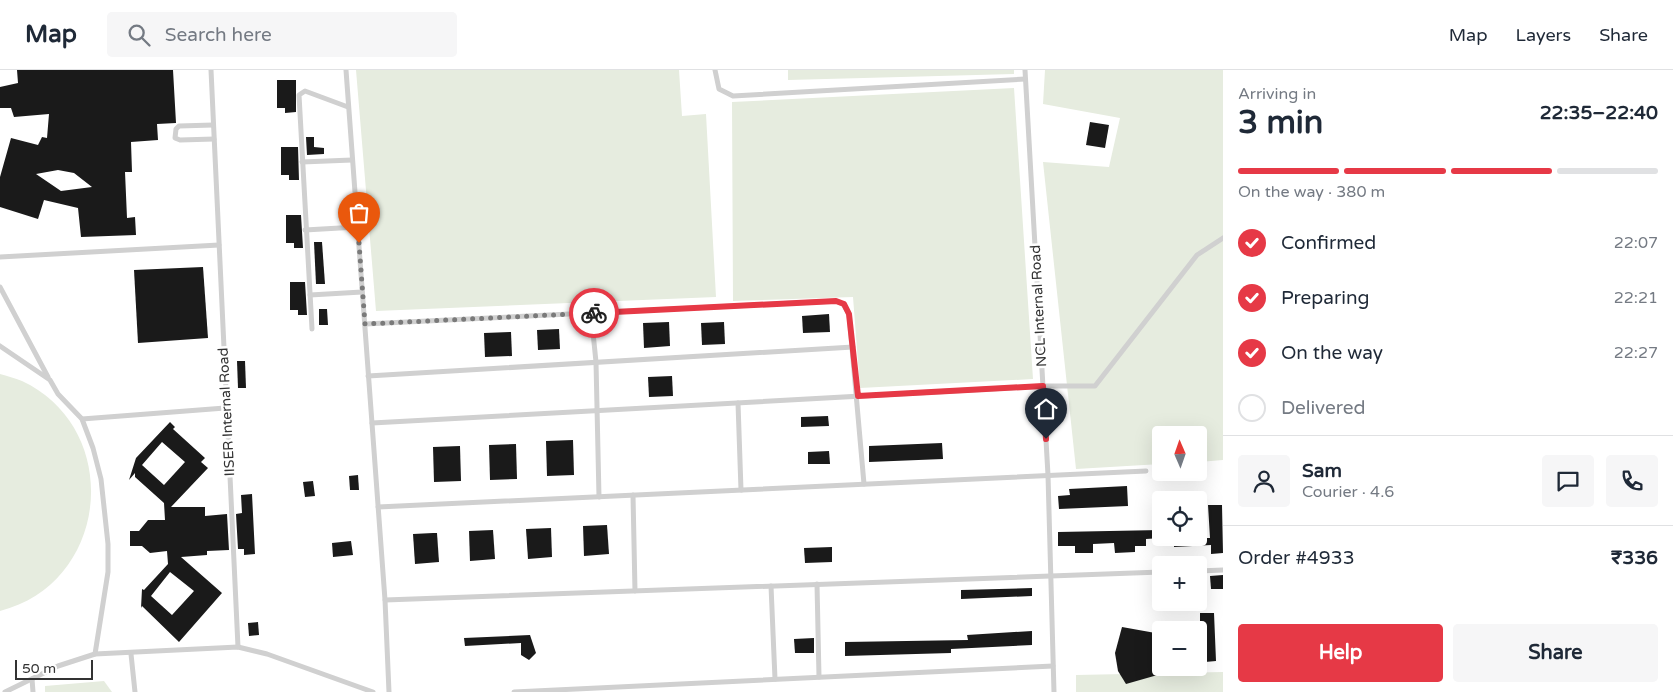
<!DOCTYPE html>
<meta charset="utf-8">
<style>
body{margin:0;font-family:"Varela Round",sans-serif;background:#f6f6f7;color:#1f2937;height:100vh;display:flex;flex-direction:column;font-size:19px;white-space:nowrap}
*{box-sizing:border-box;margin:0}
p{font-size:16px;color:#747a83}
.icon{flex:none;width:28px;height:28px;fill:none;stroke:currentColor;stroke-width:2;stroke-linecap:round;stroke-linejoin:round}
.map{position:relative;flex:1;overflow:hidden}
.side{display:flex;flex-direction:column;background:#fff;width:450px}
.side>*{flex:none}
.needle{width:32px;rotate:358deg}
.controls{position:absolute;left:1152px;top:356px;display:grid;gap:10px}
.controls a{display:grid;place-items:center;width:55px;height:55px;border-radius:5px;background:#fff;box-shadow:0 5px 20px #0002;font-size:25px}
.scale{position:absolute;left:15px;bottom:12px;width:78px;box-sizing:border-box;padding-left:5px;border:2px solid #333;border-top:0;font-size:14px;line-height:18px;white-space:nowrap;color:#333;-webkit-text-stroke:4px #fff;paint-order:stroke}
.pin{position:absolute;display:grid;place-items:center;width:42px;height:42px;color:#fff;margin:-51px -21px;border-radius:50% 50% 50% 0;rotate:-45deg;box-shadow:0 0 5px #0007}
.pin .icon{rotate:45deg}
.courier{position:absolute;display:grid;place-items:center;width:50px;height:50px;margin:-25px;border:4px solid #e63946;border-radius:50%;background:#fff;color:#222;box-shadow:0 1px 6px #0007}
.headline em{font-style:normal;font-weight:800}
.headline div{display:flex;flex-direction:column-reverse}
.headline{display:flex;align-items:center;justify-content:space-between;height:85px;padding:0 15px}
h1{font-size:32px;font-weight:800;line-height:38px}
.bar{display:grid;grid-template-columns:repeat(4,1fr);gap:8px 5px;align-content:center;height:60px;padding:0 15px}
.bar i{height:6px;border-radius:4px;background:#e0e1e3}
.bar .current{background:#e63946}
.bar p{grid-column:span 4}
.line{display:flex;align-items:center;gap:12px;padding:0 15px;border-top:1px solid #e0e1e3}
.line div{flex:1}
.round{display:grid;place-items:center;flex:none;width:52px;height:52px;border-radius:5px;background:#f6f6f7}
ol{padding:0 15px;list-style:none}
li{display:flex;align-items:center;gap:15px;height:55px}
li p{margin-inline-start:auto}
li .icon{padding:5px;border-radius:50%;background:#e63946;color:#fff;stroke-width:4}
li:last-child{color:#747a83}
li i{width:28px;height:28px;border:2px solid #e0e1e3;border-radius:50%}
.button{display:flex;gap:10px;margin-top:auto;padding:10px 15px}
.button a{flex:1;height:58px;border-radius:5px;background:#e63946;color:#fff;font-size:20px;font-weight:800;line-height:58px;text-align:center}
.button a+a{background:#f6f6f7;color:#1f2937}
header{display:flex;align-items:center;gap:30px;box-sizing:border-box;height:70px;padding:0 25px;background:#fff;border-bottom:1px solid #e0e1e3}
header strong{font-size:24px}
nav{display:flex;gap:28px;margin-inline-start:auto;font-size:18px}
.search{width:350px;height:45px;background:#f6f6f7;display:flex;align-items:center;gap:12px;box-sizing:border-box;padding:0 18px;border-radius:5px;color:#747a83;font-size:19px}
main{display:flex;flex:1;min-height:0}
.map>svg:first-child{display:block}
</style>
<header>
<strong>Map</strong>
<div class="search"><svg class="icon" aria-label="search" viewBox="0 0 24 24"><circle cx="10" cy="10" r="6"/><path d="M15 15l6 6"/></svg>Search here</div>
<nav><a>Map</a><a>Layers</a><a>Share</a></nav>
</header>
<main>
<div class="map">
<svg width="1223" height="622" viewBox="0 0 1223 622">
<rect width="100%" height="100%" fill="#fff"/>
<!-- green -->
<g fill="#e6ecdf">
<polygon points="356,0 679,0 682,46 706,44 716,227 376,241"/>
<polygon points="788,0 1014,0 1014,4 788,10"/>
<polygon points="1045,0 1223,0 1223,390 1199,392 1199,365 1161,365 1161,394 1076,399 1043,92 1109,97 1120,48 1043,34"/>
<polygon points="1014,18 1033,309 860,318 853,227 733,231 732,32"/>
<path d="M 0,304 C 7,306 15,308 22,311 C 124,359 110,513 0,541 Z"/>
<polygon points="1223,602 1223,622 1076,622 1076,605"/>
<polygon points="104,611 112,622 45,622 45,616"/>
</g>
<!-- building -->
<g fill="#1a1a1a" fill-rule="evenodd">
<path d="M 17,0 L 173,0 L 176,53 L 157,54 L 158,70 L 131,72 L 132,102 L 125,102 L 127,148 L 135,147 L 136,165 L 81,167 L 78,138 L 44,130 L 38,149 L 0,137 L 0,107 L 11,68 L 38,75 L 42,67 L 47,68 L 49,44 L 14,47 L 11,38 L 0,38 L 0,17 L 18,13 ZM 58,100 L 74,103 L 92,117 L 61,121 L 36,104 Z"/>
<polygon points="277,10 296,10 296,42 285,43 285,38 277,38"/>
<polygon points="1090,52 1109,55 1105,78 1086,75"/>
<polygon points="306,67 314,67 314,77 324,78 324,84 307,85"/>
<polygon points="281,77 298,77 299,110 289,110 289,105 281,105"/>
<polygon points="286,145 301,145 303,178 294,178 294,173 286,173"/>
<polygon points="314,172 322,172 325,214 316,214"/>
<polygon points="203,197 208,268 138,273 134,200"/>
<polygon points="290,212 305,212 307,245 298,245 298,240 290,240"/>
<polygon points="319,239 327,239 328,255 319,255"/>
<polygon points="829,244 830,262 803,263 802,246"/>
<polygon points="669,252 670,276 644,278 643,253"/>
<polygon points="724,252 725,274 702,275 701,253"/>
<polygon points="559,259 560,279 538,280 537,260"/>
<polygon points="511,262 512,286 485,287 484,263"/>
<polygon points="237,291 245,291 246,318 238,318"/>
<polygon points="672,306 673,326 649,327 648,307"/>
<polygon points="828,346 829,356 801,357 801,347"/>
<path d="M 170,352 L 175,357 L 173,359 L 205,388 L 201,392 L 208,398 L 171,437 L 205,437 L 205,446 L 227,444 L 229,480 L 207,481 L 207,485 L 181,487 L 222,523 L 179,572 L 142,536 L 141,538 L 142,519 L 144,520 L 168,494 L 167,481 L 150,483 L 142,476 L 130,476 L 130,461 L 139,461 L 148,450 L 165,450 L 164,433 L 135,407 L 135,403 L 129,410 L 136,388 ZM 162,372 L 185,392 L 164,415 L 142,395 ZM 170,502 L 194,521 L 172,545 L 151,526 Z"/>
<polygon points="573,370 574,405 547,406 546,371"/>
<polygon points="942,373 943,389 869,392 869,376"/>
<polygon points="516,374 517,409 490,410 489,375"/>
<polygon points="460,376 461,411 434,412 433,377"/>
<polygon points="829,381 830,394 808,394 808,382"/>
<polygon points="358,405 359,420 350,420 349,406"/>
<polygon points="313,411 315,426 305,427 303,412"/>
<polygon points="1127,416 1128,436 1059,439 1058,426 1070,425 1069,419"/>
<polygon points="252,424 255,484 244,485 244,479 238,479 236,444 242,443 241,425"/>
<polygon points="1208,435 1222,435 1223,483 1211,484 1211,475 1174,477 1174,468 1210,468"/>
<polygon points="607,455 609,484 584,486 583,456"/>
<polygon points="551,458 552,487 528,489 526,459"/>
<polygon points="493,460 495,489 470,491 469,461"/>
<polygon points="1161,460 1161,468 1146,469 1146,476 1135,476 1135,482 1115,483 1114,473 1093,474 1093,483 1075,483 1075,476 1058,476 1058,462"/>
<polygon points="433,463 437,463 439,492 415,494 413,464"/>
<polygon points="351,471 353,485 333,487 332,473"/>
<polygon points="832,477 832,492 805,493 804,478"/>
<polygon points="1223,505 1223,519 1211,519 1210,506"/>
<polygon points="1032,518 1032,526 961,529 961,520"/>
<polygon points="1200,543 1214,543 1216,591 1205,592 1204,561 1200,562"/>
<polygon points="258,552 259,565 249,566 248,553"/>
<polygon points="1122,557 1161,564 1161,604 1126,614 1118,601 1115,583"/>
<polygon points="1032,561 1032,575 951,579 951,583 845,586 845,572 968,570 967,565"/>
<polygon points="530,565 536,583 529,590 521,585 521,573 465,576 464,568"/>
<polygon points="814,568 814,583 795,583 794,569"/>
</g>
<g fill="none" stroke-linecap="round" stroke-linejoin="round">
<!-- lane -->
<g stroke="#d0d0d0" stroke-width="5">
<polyline points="211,0 238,577"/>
<polyline points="346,0 385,530 389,622"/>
<polyline points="715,0 719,19 733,26 1025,9"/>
<polyline points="1025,0 1048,405 1054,622"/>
<polyline points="213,55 179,56 176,59 175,68 180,70 214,69"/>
<polyline points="302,92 352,90"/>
<polyline points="305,160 357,157"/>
<polyline points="0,187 219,175"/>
<polyline points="0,217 48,307"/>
<polyline points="310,225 362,222"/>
<polyline points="591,243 596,292 599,427"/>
<polyline points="365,254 836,231 843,234 849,244 864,414"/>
<polyline points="312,259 299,25 305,21 348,37"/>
<polyline points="0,276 50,310 58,324 82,349 93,378 101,409 108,474 108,502 95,584"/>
<polyline points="368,306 853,277"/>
<polyline points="738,333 741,420"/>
<polyline points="82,349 225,338"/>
<polyline points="372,353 1043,316 1095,316 1197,185 1223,168"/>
<polyline points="633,425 635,521"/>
<polyline points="378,437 1146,401"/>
<polyline points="1199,501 1223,500"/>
<polyline points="817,514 819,607"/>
<polyline points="771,516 775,609"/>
<polyline points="385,530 1161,502"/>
<polyline points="131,584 135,622"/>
<polyline points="32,609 33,622"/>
<polyline points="5,622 58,596 95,584 238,577 267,584 373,622"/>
<polyline points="514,622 1053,596"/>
</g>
</g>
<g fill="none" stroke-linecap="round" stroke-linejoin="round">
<!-- done -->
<polyline stroke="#7a7a7a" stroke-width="5" stroke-dasharray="0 9" points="359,173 365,254 594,243"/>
<!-- route -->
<polyline stroke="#e63946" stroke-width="6" points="594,243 836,231 844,234 849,244 858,326 1043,316 1046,369"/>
</g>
<g text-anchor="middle" stroke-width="5" stroke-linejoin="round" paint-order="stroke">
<!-- street labels -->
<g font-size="14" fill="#333" stroke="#fff">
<text transform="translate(1038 236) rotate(-93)" y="5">NCL Internal Road</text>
<text transform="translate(226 342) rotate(-93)" y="5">IISER Internal Road</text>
</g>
</g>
</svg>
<div class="controls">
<a><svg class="needle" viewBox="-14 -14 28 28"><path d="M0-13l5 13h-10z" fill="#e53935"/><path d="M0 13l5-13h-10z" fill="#747a83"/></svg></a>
<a><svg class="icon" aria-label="locate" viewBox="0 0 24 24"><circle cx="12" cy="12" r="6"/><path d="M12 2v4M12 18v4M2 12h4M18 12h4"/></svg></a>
<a>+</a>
<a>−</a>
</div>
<div class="scale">50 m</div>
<div class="pin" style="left:359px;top:173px;background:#ea580c"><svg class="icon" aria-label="bag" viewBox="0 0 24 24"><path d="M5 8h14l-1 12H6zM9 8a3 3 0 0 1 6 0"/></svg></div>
<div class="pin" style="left:1046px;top:369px;background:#1f2937"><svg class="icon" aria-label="home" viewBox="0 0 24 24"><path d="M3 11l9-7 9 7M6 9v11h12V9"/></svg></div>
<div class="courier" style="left:594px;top:243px"><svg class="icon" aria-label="bike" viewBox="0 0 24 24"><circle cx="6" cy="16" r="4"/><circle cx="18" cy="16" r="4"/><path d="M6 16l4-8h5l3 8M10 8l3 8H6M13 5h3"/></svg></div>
</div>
<section class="side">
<div class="headline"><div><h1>3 min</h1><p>Arriving in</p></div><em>22:35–22:40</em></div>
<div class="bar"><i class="current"></i><i class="current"></i><i class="current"></i><i></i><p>On the way · 380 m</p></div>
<ol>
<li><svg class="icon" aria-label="check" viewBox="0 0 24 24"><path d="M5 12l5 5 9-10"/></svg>Confirmed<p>22:07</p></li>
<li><svg class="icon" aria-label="check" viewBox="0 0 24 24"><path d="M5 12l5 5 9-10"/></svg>Preparing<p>22:21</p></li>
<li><svg class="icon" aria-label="check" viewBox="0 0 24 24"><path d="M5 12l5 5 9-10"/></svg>On the way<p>22:27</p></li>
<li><i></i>Delivered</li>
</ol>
<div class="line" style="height:90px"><a class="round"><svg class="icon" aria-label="person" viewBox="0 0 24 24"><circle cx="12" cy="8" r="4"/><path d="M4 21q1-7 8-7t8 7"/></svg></a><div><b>Sam</b><p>Courier · 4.6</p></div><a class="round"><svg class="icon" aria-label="chat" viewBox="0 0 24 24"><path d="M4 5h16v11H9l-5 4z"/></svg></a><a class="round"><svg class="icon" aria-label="phone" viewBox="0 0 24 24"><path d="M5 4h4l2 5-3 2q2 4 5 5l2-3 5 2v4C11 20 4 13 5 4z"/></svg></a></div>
<div class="line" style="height:65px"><div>Order #4933</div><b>₹336</b></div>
<div class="button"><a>Help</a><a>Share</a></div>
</section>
</main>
